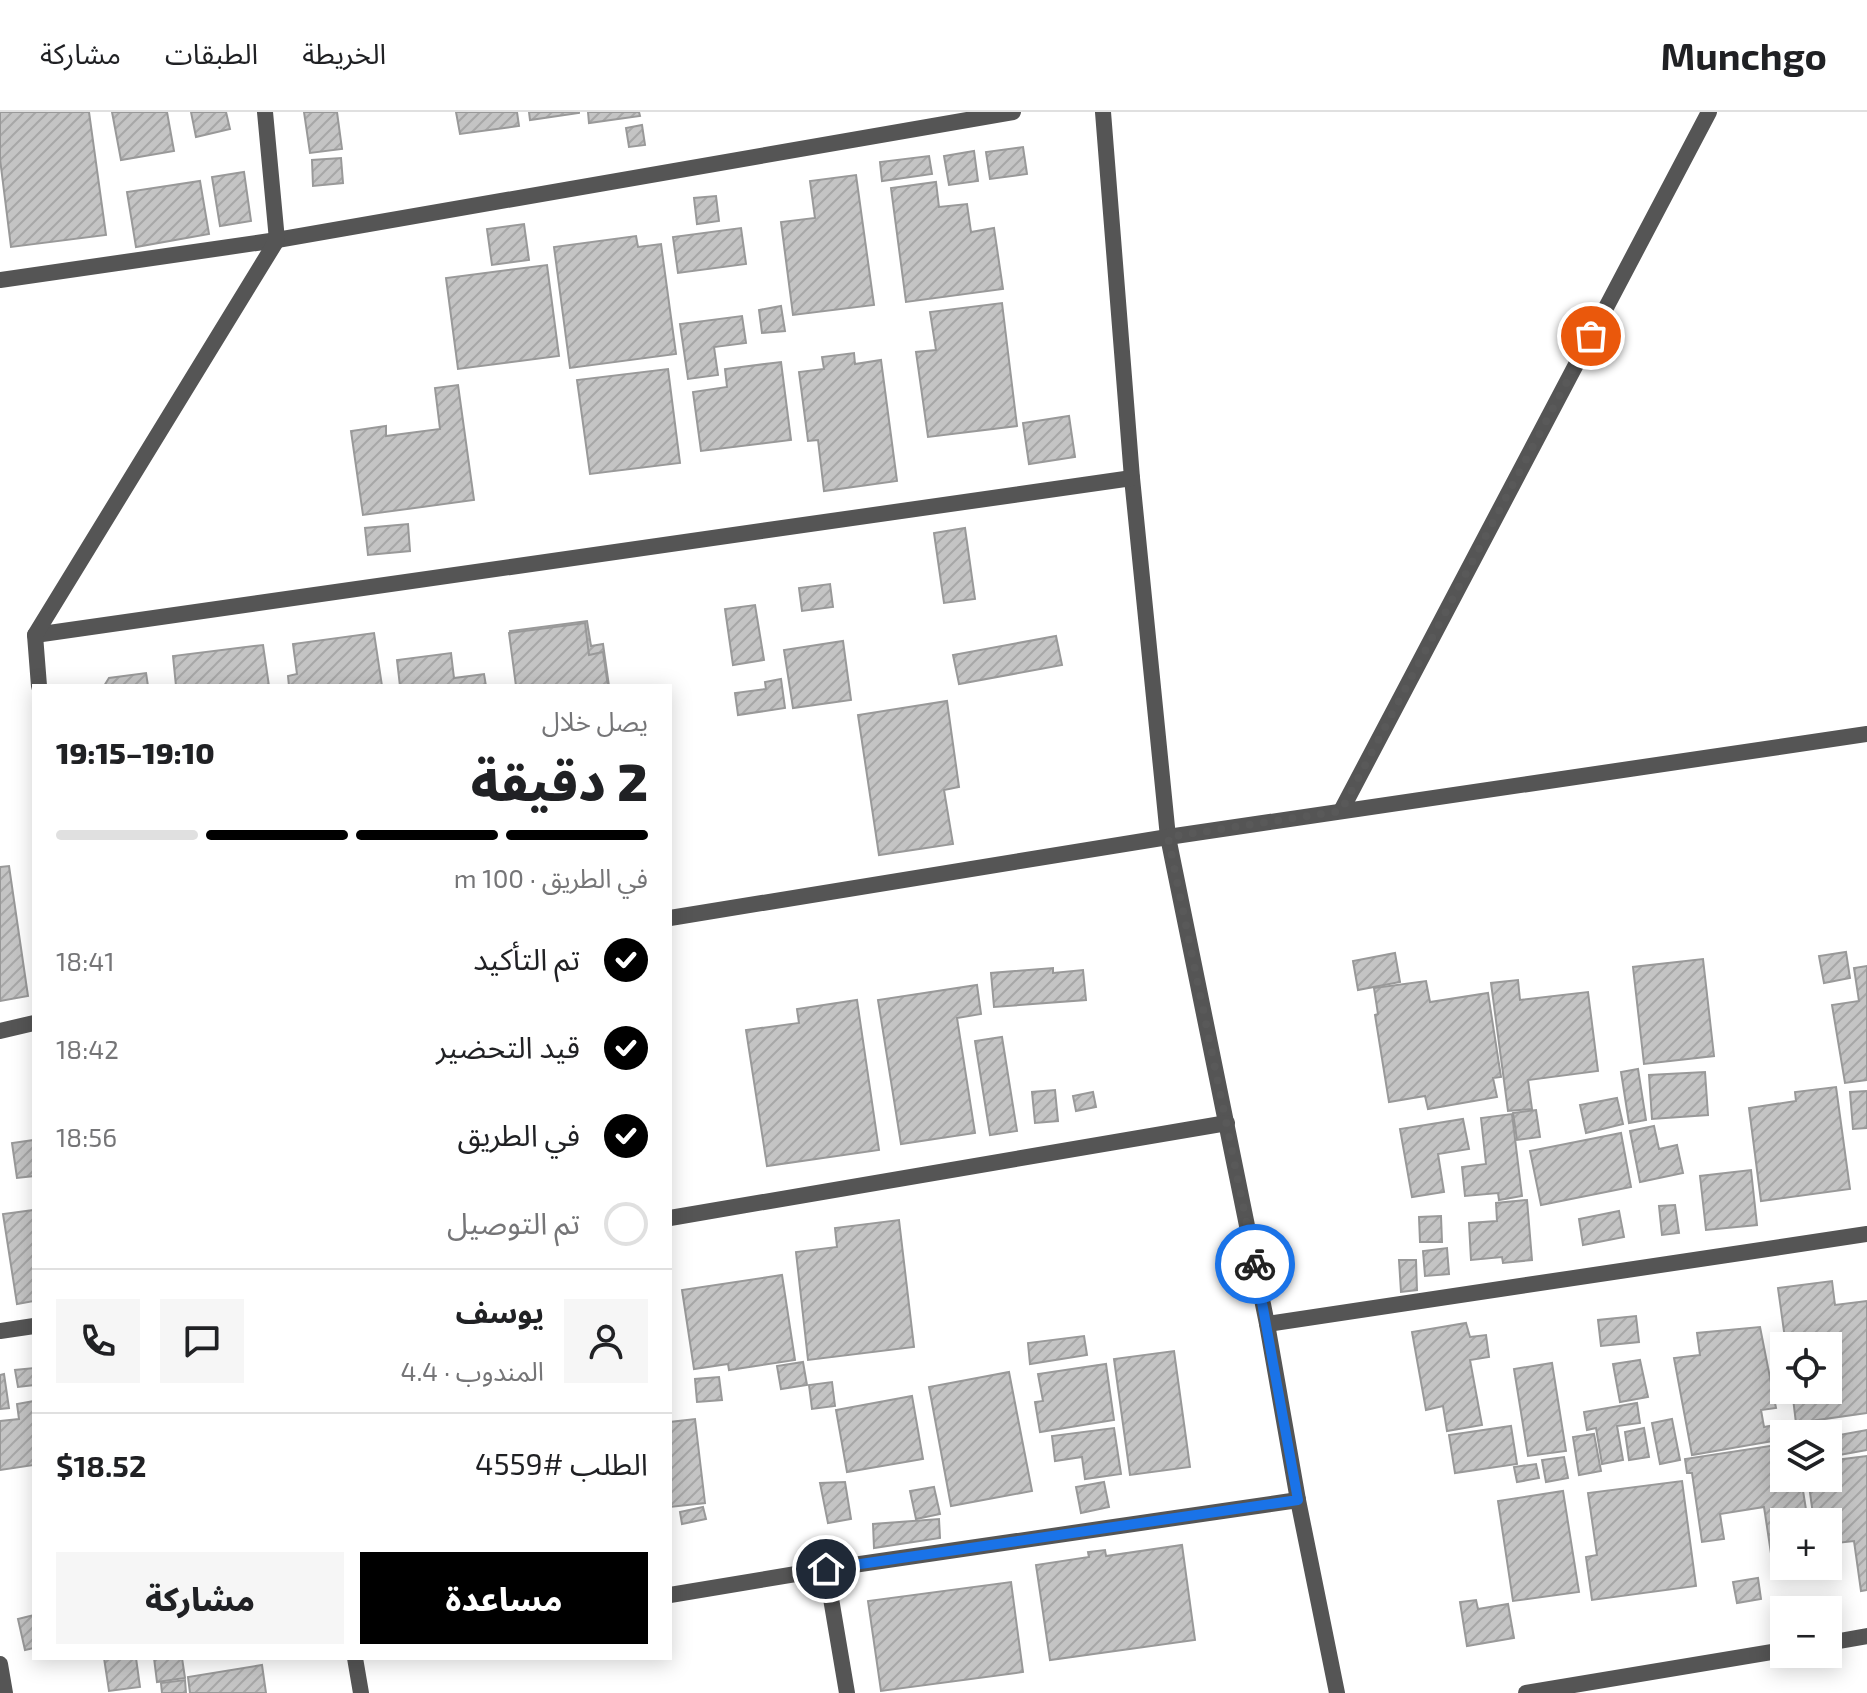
<!DOCTYPE html>
<html lang="ar">
<meta charset="utf-8">
<style>
body{margin:0;font-family:"Exo 2","Noto Sans Arabic",sans-serif;background:#f6f6f6;color:#202124;direction:rtl;height:100vh;display:flex;flex-direction:column;font-size:30px;white-space:nowrap}
*{box-sizing:border-box;margin:0}
p{font-size:26px;color:#757577}
.icon{flex:none;width:44px;height:44px;fill:none;stroke:currentColor;stroke-width:2;stroke-linecap:round;stroke-linejoin:round}
.map{position:relative;flex:1;overflow:hidden;direction:ltr}
.side{position:absolute;left:32px;top:572px;width:640px;height:976px;display:flex;flex-direction:column;background:#fff;border-radius:0px;box-shadow:0 4px 20px #0003;direction:rtl}
.side>*{flex:none}
.controls{position:absolute;left:1770px;top:1220px;display:grid;gap:16px}
.controls a{display:grid;place-items:center;width:72px;height:72px;border-radius:0px;background:#fff;box-shadow:0 4px 20px #0003;font-size:40px}
.pin{position:absolute;display:grid;place-items:center;width:68px;height:68px;color:#fff;margin:-34px;border:4px solid #fff;border-radius:50%;box-shadow:0 2px 8px #0007}
.courier{position:absolute;display:grid;place-items:center;width:80px;height:80px;margin:-40px;border:6px solid #1a73e8;border-radius:50%;background:#fff;color:#222;box-shadow:0 2px 10px #0007}
.overview em{font-style:normal;font-weight:800}
.overview div{display:flex;flex-direction:column-reverse}
.overview{display:flex;align-items:center;justify-content:space-between;height:136px;padding:0 24px}
h1{font-size:52px;font-weight:800;line-height:60px}
.bar{display:grid;grid-template-columns:repeat(4,1fr);gap:12px 8px;align-content:center;height:96px;padding:0 24px}
.bar i{height:10px;border-radius:6px;background:#e0e0e0}
.bar .on{background:#000}
.bar p{grid-column:span 4}
.line{display:flex;align-items:center;gap:20px;padding:0 24px;border-top:2px solid #e0e0e0}
.line div{flex:1}
.round{display:grid;place-items:center;flex:none;width:84px;height:84px;border-radius:0px;background:#f6f6f6}
ol{padding:0 24px;list-style:none}
li{display:flex;align-items:center;gap:24px;height:88px}
li p{margin-inline-start:auto}
li .icon{padding:8px;border-radius:50%;background:#000;color:#fff;stroke-width:4}
li:last-child{color:#757577}
li i{width:44px;height:44px;border:4px solid #e0e0e0;border-radius:50%}
.cta{display:flex;gap:16px;margin-top:auto;padding:16px 24px}
.cta a{flex:1;height:92px;border-radius:0px;background:#000;color:#fff;font-size:32px;font-weight:800;line-height:92px;text-align:center}
.cta a+a{background:#f6f6f6;color:#202124}
header{display:flex;align-items:center;gap:48px;box-sizing:border-box;height:112px;padding:0 40px;background:#fff;border-bottom:2px solid #e0e0e0}
header strong{font-size:38px}
nav{display:flex;gap:44px;margin-inline-start:auto;font-size:28px}
.map>svg:first-child{display:block}
</style>
<header>
<strong>Munchgo</strong>
<nav><a>الخريطة</a><a>الطبقات</a><a>مشاركة</a></nav>
</header>
<div class="map">
<svg width="1867" height="1581" viewBox="0 0 1867 1581">
<defs>
<pattern id="building-hatch" width="6" height="6" patternUnits="userSpaceOnUse" patternTransform="scale(2)"><rect width="6" height="6" fill="#c4c4c4"/><path d="M-1 1l2-2M0 6l6-6M5 7l2-2" fill="none" stroke="#a7a7a7"/></pattern>
</defs>
<rect width="100%" height="100%" fill="#fff"/>
<!-- building -->
<g fill="url(#building-hatch)" stroke="#999" stroke-width="2">
<polygon points="0,0 89,0 106,123 11,135 0,47"/>
<polygon points="112,0 167,0 174,39 121,48"/>
<polygon points="191,0 226,0 230,17 196,25"/>
<polygon points="304,0 337,0 342,37 310,41"/>
<polygon points="456,0 517,0 519,14 460,22"/>
<polygon points="529,0 579,0 579,1 530,8"/>
<polygon points="588,0 639,0 640,4 589,11"/>
<polygon points="642,13 645,33 629,35 626,16"/>
<polygon points="1023,35 1027,62 990,67 986,40"/>
<polygon points="974,39 978,69 949,73 944,44"/>
<polygon points="929,44 932,62 882,69 880,50"/>
<polygon points="341,46 343,71 313,74 312,48"/>
<polygon points="244,60 251,109 220,114 212,65"/>
<polygon points="856,63 874,193 793,203 781,110 815,106 810,69"/>
<polygon points="200,69 209,122 136,135 127,80"/>
<polygon points="936,70 939,95 967,92 971,120 994,116 1003,177 906,190 891,76"/>
<polygon points="716,84 719,109 697,112 694,86"/>
<polygon points="524,112 529,148 492,153 487,117"/>
<polygon points="741,116 746,152 678,161 673,125"/>
<polygon points="636,124 638,135 661,132 676,242 570,256 554,135"/>
<polygon points="547,153 559,244 458,257 446,166"/>
<polygon points="1002,191 1017,314 928,325 916,240 936,238 930,200"/>
<polygon points="781,194 785,219 762,221 759,198"/>
<polygon points="742,204 746,231 714,235 718,263 688,267 680,212"/>
<polygon points="854,241 855,252 881,248 897,369 824,379 818,328 808,329 799,260 824,257 822,245"/>
<polygon points="781,250 791,328 701,339 693,280 727,275 725,257"/>
<polygon points="668,257 680,351 590,362 577,268"/>
<polygon points="458,273 474,388 363,403 351,319 386,314 386,324 440,317 435,276"/>
<polygon points="1069,304 1075,345 1029,352 1023,311"/>
<polygon points="408,412 410,439 368,443 365,416"/>
<polygon points="965,416 975,487 944,491 934,421"/>
<polygon points="830,472 833,495 802,499 799,476"/>
<polygon points="755,493 764,548 733,553 725,497"/>
<polygon points="587,509 591,534 603,532 609,574 517,574 510,519"/>
<polygon points="585,511 589,543 603,540 608,574 516,574 509,521"/>
<polygon points="374,521 382,574 289,574 288,564 297,562 293,532"/>
<polygon points="1056,524 1062,553 959,572 953,543"/>
<polygon points="843,529 851,588 793,596 784,538"/>
<polygon points="263,533 269,574 176,574 173,544"/>
<polygon points="451,541 454,566 484,562 486,574 400,574 397,548"/>
<polygon points="146,561 148,574 104,574 109,566"/>
<polygon points="781,567 785,596 738,603 735,581 766,577 765,570"/>
<polygon points="947,589 959,675 944,678 953,732 879,743 858,603"/>
<polygon points="9,754 28,884 0,889 0,755"/>
<polygon points="1846,840 1850,866 1824,871 1819,844"/>
<polygon points="1395,841 1400,870 1358,878 1353,849"/>
<polygon points="1703,847 1714,944 1644,952 1633,855"/>
<polygon points="1867,854 1867,968 1845,971 1832,893 1859,889 1854,856"/>
<polygon points="1053,856 1053,861 1083,858 1086,888 994,895 991,861"/>
<polygon points="1518,868 1520,888 1588,880 1598,959 1528,968 1532,997 1508,999 1491,871"/>
<polygon points="1426,869 1430,890 1488,881 1501,965 1493,966 1497,985 1428,997 1425,984 1389,990 1375,903 1378,902 1374,876"/>
<polygon points="977,873 981,902 957,906 975,1021 901,1032 878,888"/>
<polygon points="857,888 879,1038 767,1054 746,918 799,911 797,897"/>
<polygon points="1002,925 1017,1019 990,1023 975,929"/>
<polygon points="1638,957 1646,1008 1629,1011 1621,960"/>
<polygon points="1705,960 1708,1003 1652,1007 1649,963"/>
<polygon points="1836,975 1850,1077 1761,1089 1749,996 1796,989 1795,980"/>
<polygon points="1055,978 1058,1009 1035,1011 1032,980"/>
<polygon points="1867,979 1867,1016 1853,1017 1850,980"/>
<polygon points="1093,980 1096,995 1076,999 1073,984"/>
<polygon points="1617,986 1623,1012 1586,1021 1580,993"/>
<polygon points="1536,998 1540,1025 1517,1028 1513,1001"/>
<polygon points="1512,1002 1522,1084 1499,1088 1498,1081 1465,1084 1462,1055 1486,1052 1481,1006"/>
<polygon points="1463,1007 1469,1037 1438,1042 1444,1080 1412,1085 1400,1017"/>
<polygon points="1654,1014 1659,1037 1677,1033 1683,1061 1640,1070 1630,1019"/>
<polygon points="1621,1021 1631,1075 1541,1093 1530,1039"/>
<polygon points="34,1028 34,1064 17,1066 12,1031"/>
<polygon points="1751,1058 1757,1113 1706,1118 1700,1064"/>
<polygon points="1527,1088 1532,1148 1503,1151 1502,1145 1471,1148 1469,1111 1497,1109 1496,1091"/>
<polygon points="1675,1093 1679,1121 1662,1123 1659,1094"/>
<polygon points="34,1098 34,1189 17,1192 3,1102"/>
<polygon points="1619,1099 1624,1125 1583,1133 1579,1107"/>
<polygon points="1441,1104 1442,1130 1420,1130 1419,1105"/>
<polygon points="899,1108 914,1235 808,1248 796,1140 837,1135 835,1116"/>
<polygon points="1447,1136 1449,1162 1425,1164 1423,1139"/>
<polygon points="1399,1148 1416,1148 1417,1178 1401,1180"/>
<polygon points="782,1163 795,1248 729,1258 728,1252 694,1257 682,1178"/>
<polygon points="1832,1169 1835,1193 1867,1189 1867,1301 1796,1311 1792,1278 1828,1278 1828,1234 1786,1234 1778,1176"/>
<polygon points="1636,1204 1639,1230 1601,1234 1598,1208"/>
<polygon points="1466,1211 1470,1225 1486,1223 1489,1245 1470,1248 1482,1313 1447,1319 1443,1294 1426,1298 1412,1220"/>
<polygon points="1760,1215 1776,1296 1761,1298 1764,1315 1786,1311 1788,1322 1784,1322 1784,1327 1692,1343 1674,1246 1700,1243 1697,1221"/>
<polygon points="1084,1224 1087,1243 1030,1252 1028,1231"/>
<polygon points="1174,1239 1190,1355 1130,1363 1114,1247"/>
<polygon points="1640,1248 1648,1285 1620,1290 1613,1252"/>
<polygon points="803,1250 807,1273 781,1277 777,1254"/>
<polygon points="1552,1251 1566,1339 1528,1344 1514,1257"/>
<polygon points="1106,1252 1114,1308 1040,1320 1035,1290 1043,1289 1038,1262"/>
<polygon points="34,1256 34,1273 18,1275 15,1258"/>
<polygon points="1009,1260 1032,1379 951,1394 929,1275"/>
<polygon points="4,1262 9,1296 0,1297 0,1263"/>
<polygon points="719,1265 722,1288 697,1290 695,1267"/>
<polygon points="832,1270 835,1294 812,1297 809,1273"/>
<polygon points="912,1284 923,1347 847,1360 836,1298"/>
<polygon points="34,1289 34,1353 0,1358 0,1309 19,1307 17,1292"/>
<polygon points="1637,1291 1640,1311 1617,1314 1623,1348 1602,1352 1596,1316 1587,1318 1584,1300"/>
<polygon points="695,1307 705,1391 670,1395 670,1310"/>
<polygon points="1672,1307 1680,1348 1660,1352 1652,1311"/>
<polygon points="1511,1314 1517,1352 1455,1361 1449,1323"/>
<polygon points="1114,1316 1121,1362 1085,1367 1082,1345 1055,1349 1052,1324"/>
<polygon points="1644,1316 1649,1345 1629,1348 1625,1320"/>
<polygon points="1867,1318 1867,1338 1828,1345 1828,1325"/>
<polygon points="1594,1322 1601,1359 1579,1363 1573,1325"/>
<polygon points="1784,1332 1784,1366 1801,1366 1808,1410 1784,1410 1784,1446 1772,1448 1764,1395 1720,1402 1724,1427 1702,1430 1692,1361 1687,1361 1685,1347"/>
<polygon points="1867,1344 1867,1478 1861,1479 1854,1429 1828,1432 1828,1410 1814,1410 1808,1366 1828,1366 1828,1349"/>
<polygon points="1564,1345 1568,1366 1546,1370 1542,1348"/>
<polygon points="1536,1352 1539,1366 1517,1370 1514,1355"/>
<polygon points="1682,1369 1696,1474 1592,1488 1586,1445 1597,1443 1588,1381"/>
<polygon points="845,1370 851,1407 828,1411 820,1371"/>
<polygon points="1104,1370 1109,1395 1081,1401 1076,1375"/>
<polygon points="934,1375 940,1402 916,1407 910,1379"/>
<polygon points="1563,1379 1579,1480 1513,1489 1498,1389"/>
<polygon points="703,1395 706,1407 682,1412 680,1400"/>
<polygon points="939,1407 940,1426 874,1436 873,1412"/>
<polygon points="1182,1433 1195,1528 1050,1548 1036,1453 1089,1445 1088,1440 1105,1438 1106,1444"/>
<polygon points="1758,1466 1761,1487 1737,1491 1733,1470"/>
<polygon points="1011,1470 1023,1560 881,1579 868,1489"/>
<polygon points="1476,1488 1478,1497 1508,1492 1514,1526 1467,1534 1460,1490"/>
<polygon points="34,1503 34,1536 25,1538 18,1507"/>
<polygon points="104,1546 136,1546 140,1575 109,1579"/>
<polygon points="154,1546 182,1546 185,1566 157,1570"/>
<polygon points="262,1553 266,1581 190,1581 188,1565"/>
<polygon points="185,1568 186,1581 162,1581 161,1571"/>
</g>
<g fill="none" stroke-linecap="round" stroke-linejoin="round">
<!-- minor -->
<g stroke="#555" stroke-width="16">
<polyline points="1103,0 1132,366 1168,725 1267,1212 1298,1388 1337,1581"/>
<polyline points="0,168 277,128 1013,0"/>
<polyline points="35,523 1132,366"/>
<polyline points="39,574 35,523 277,128 265,0"/>
<polyline points="1341,699 1709,0"/>
<polyline points="670,1106 1227,1011"/>
<polyline points="1267,1212 1867,1122"/>
<polyline points="0,1219 34,1214"/>
<polyline points="826,1457 847,1581"/>
<polyline points="670,1483 826,1457 1298,1388"/>
<polyline points="1828,1531 1867,1524"/>
<polyline points="355,1546 361,1581"/>
<polyline points="0,1552 5,1581"/>
<polyline points="1526,1581 1784,1538"/>
</g>
<!-- tertiary -->
<g stroke="#555" stroke-width="16">
<polyline points="670,806 1168,725 1867,622"/>
<polyline points="0,919 34,911"/>
</g>
</g>
<g fill="none" stroke-linecap="round" stroke-linejoin="round">
<!-- done -->
<polyline stroke="#595959" stroke-width="8" stroke-dasharray="0 14.4" points="1255,1152 1168,725 1341,699 1591,224"/>
<!-- route -->
<polyline stroke="#1a73e8" stroke-width="10" points="826,1457 1298,1388 1255,1152"/>
</g>
</svg>
<div class="controls">
<a><svg class="icon" aria-label="locate" viewBox="0 0 24 24"><circle cx="12" cy="12" r="6"/><path d="M12 2v4M12 18v4M2 12h4M18 12h4"/></svg></a>
<a><svg class="icon" aria-label="layers" viewBox="0 0 24 24"><path d="M12 4l9 5-9 5-9-5zM3 14l9 5 9-5"/></svg></a>
<a>+</a>
<a>−</a>
</div>
<div class="pin" style="left:1591px;top:224px;background:#ea580c"><svg class="icon" aria-label="bag" viewBox="0 0 24 24"><path d="M5 8h14l-1 12H6zM9 8a3 3 0 0 1 6 0"/></svg></div>
<div class="pin" style="left:826px;top:1457px;background:#1f2937"><svg class="icon" aria-label="home" viewBox="0 0 24 24"><path d="M3 11l9-7 9 7M6 9v11h12V9"/></svg></div>
<div class="courier" style="left:1255px;top:1152px"><svg class="icon" aria-label="bike" viewBox="0 0 24 24"><circle cx="6" cy="16" r="4"/><circle cx="18" cy="16" r="4"/><path d="M6 16l4-8h5l3 8M10 8l3 8H6M13 5h3"/></svg></div>
<section class="side">
<div class="overview"><div><h1>2 دقيقة</h1><p>يصل خلال</p></div><em>19:10–19:15</em></div>
<div class="bar"><i class="on"></i><i class="on"></i><i class="on"></i><i></i><p>في الطريق · 100 m</p></div>
<ol>
<li><svg class="icon" aria-label="check" viewBox="0 0 24 24"><path d="M5 12l5 5 9-10"/></svg>تم التأكيد<p>18:41</p></li>
<li><svg class="icon" aria-label="check" viewBox="0 0 24 24"><path d="M5 12l5 5 9-10"/></svg>قيد التحضير<p>18:42</p></li>
<li><svg class="icon" aria-label="check" viewBox="0 0 24 24"><path d="M5 12l5 5 9-10"/></svg>في الطريق<p>18:56</p></li>
<li><i></i>تم التوصيل</li>
</ol>
<div class="line" style="height:144px"><a class="round"><svg class="icon" aria-label="person" viewBox="0 0 24 24"><circle cx="12" cy="8" r="4"/><path d="M4 21q1-7 8-7t8 7"/></svg></a><div><b>يوسف</b><p>المندوب · 4.4</p></div><a class="round"><svg class="icon" aria-label="chat" viewBox="0 0 24 24"><path d="M4 5h16v11H9l-5 4z"/></svg></a><a class="round"><svg class="icon" aria-label="phone" viewBox="0 0 24 24"><path d="M5 4h4l2 5-3 2q2 4 5 5l2-3 5 2v4C11 20 4 13 5 4z"/></svg></a></div>
<div class="line" style="height:104px"><div>الطلب #4559</div><b>$18.52</b></div>
<div class="cta"><a>مساعدة</a><a>مشاركة</a></div>
</section>
</div>
